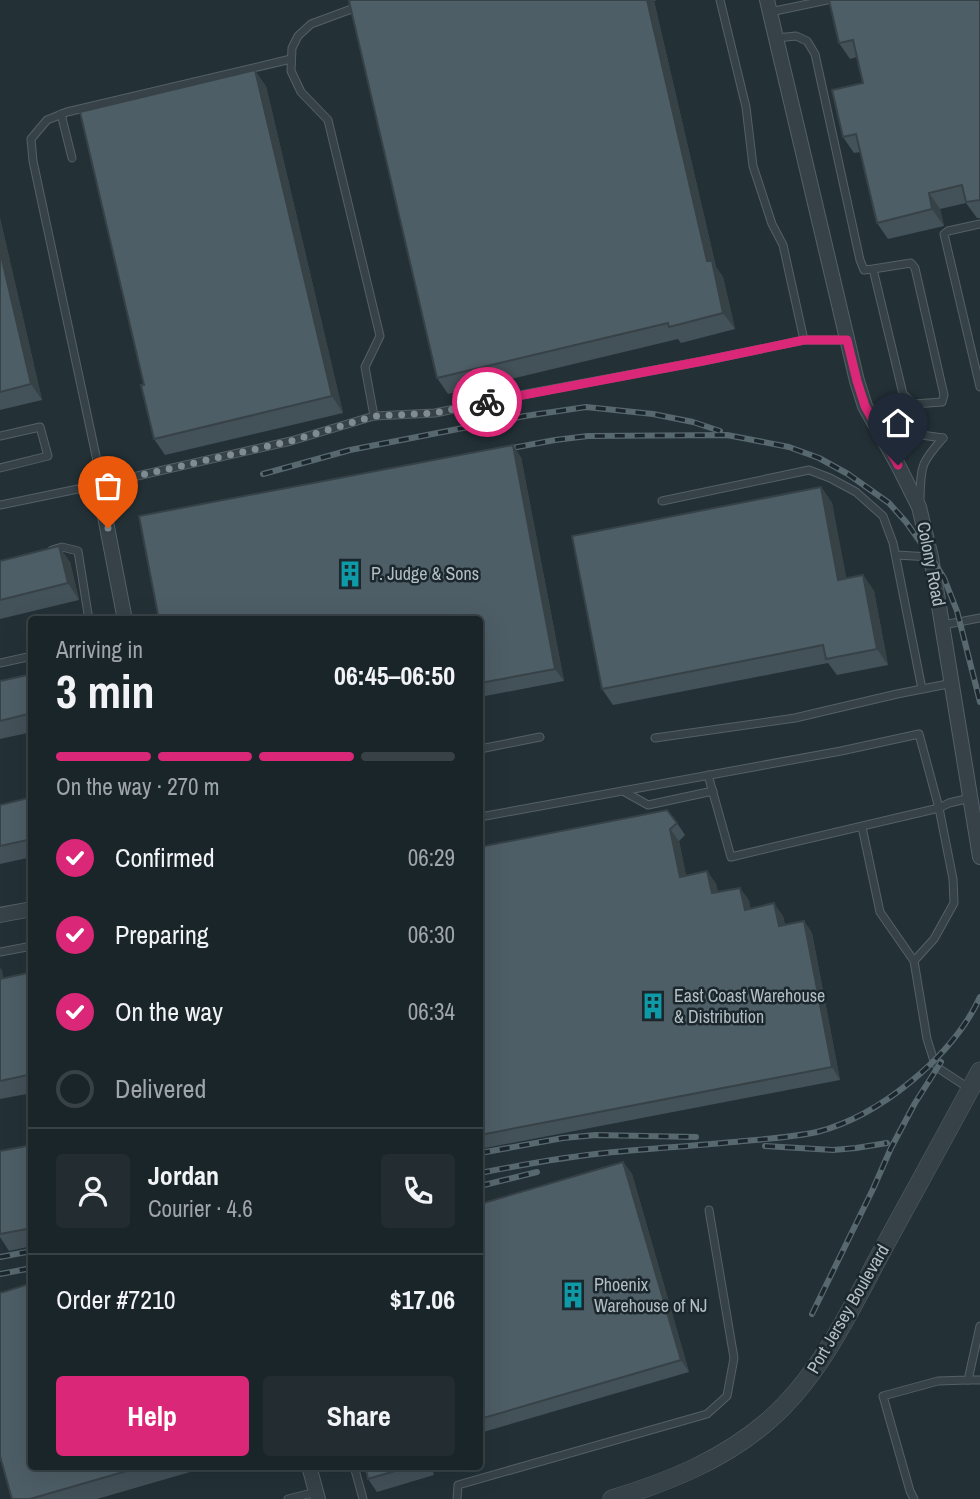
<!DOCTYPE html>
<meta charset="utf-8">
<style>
body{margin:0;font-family:"Archivo Narrow",sans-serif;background:#232d31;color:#f1f3f6;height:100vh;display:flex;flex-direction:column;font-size:26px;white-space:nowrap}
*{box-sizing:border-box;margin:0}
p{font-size:23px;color:#9fa5a8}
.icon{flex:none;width:38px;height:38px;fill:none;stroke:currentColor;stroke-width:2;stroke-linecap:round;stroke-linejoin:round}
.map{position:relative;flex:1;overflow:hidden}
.side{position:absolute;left:28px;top:616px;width:455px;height:854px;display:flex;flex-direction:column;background:#1a2529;border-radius:7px;box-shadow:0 7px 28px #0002,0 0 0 2px #384246}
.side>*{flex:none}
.pin{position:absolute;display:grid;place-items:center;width:60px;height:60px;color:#fff;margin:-72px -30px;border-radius:50% 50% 50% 0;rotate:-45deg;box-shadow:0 0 7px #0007}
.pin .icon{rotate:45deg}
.courier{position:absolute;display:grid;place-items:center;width:70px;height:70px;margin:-35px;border:5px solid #db2777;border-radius:50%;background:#fff;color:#222;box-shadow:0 2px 9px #0007}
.summary em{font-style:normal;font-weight:800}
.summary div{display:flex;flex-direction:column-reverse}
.summary{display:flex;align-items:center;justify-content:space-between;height:119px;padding:0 28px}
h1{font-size:46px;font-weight:800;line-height:52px}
.bar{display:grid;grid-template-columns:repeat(4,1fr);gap:10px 7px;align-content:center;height:84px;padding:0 28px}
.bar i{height:9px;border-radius:5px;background:#384246}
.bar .selected{background:#db2777}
.bar p{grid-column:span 4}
.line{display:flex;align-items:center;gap:18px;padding:0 28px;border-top:2px solid #384246}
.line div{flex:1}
.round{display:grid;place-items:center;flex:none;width:74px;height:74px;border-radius:7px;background:#232d31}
ol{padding:0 28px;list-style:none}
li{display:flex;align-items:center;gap:21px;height:77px}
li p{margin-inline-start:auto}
li .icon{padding:7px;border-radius:50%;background:#db2777;color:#fff;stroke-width:4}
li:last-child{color:#9fa5a8}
li i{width:38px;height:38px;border:4px solid #384246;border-radius:50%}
.action{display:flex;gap:14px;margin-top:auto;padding:14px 28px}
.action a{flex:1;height:80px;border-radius:7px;background:#db2777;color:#fff;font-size:28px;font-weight:800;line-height:80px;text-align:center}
.action a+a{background:#232d31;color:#f1f3f6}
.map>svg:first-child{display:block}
</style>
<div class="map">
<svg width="980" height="1499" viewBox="0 0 980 1499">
<rect width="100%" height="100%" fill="#233137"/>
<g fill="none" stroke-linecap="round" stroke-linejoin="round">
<!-- service casing -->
<g stroke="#546066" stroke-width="9">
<g id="service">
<polyline points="720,0 746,107 753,166 772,224 783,245 804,340"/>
<polyline points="357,7 311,24 298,36 292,48 291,71 301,92 328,120 380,336 365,367 374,416"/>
<polyline points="770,12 827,0"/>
<polyline points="776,38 796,36 807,41 815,54 860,260 864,270 873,269 903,394 914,404 942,402 944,395 915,268 911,263 873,269"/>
<polyline points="61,114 72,158"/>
<polyline points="980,224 948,231 944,234 980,387"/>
<polyline points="878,429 943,438"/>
<polyline points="0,436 40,427 48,456 0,468"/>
<polyline points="102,484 33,161 31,139 47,120 67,112 291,59"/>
<path d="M 920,500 C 921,466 920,464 943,438"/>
<polyline points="662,501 809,470 830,478 856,492 883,516 893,543 922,689"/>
<polyline points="0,505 102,484 291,441 374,416 435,413 521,395 703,361 804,340 847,340"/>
<polyline points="52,550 62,547 78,551 88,614 85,620"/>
<polyline points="896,555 931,557"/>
<polyline points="943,625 980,618"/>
<polyline points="0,663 32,656"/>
<polyline points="655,738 795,718 897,694 953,683"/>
<polyline points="480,749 540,737"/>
<polyline points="708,775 731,857 939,808 949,803 970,798"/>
<polyline points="623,791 648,805 713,791"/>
<polyline points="480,817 841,751 919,734 939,808 953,879 954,903 934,939 914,961"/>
<polyline points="862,827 880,912 914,961 927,1039 934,1061 938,1068 970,1089"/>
<polyline points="29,910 32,924"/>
<polyline points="0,952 32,946"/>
<polyline points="968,1380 980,1380"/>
<polyline points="354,1466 363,1499"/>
<polyline points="288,1499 316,1492"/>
<polyline points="457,1499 458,1485 707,1414 727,1396 734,1358 709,1210"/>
<polyline points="914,1499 910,1491 883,1396 938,1381 968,1380 980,1326"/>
</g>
</g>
<!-- minor casing -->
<g stroke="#546066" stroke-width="16">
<g id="minor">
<polyline points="767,0 857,381 865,406 898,465 919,507 931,557 980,857"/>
<polyline points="102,484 103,506 125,620"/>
<polyline points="0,915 32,909"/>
<polyline points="309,1466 318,1499"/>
</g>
</g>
<!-- tertiary casing -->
<g stroke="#546066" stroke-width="19">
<path id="tertiary" d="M 612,1499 C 668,1482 723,1460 768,1421 C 821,1375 850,1310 883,1249 C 915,1190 948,1131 980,1071"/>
</g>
<!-- service -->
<use href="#service" stroke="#364248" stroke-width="7"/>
<!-- minor -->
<use href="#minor" stroke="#364248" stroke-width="14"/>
<!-- tertiary -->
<use href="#tertiary" stroke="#364248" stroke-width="18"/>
<!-- rail casing -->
<g stroke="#58686f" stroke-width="6">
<g id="rail">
<polyline points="496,451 555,440 588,436 727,435 789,447 819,458 848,474 889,503 906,522 931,557 944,578 957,611 980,702"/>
<polyline points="263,474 350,450 525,416 586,407 653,414 693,422 720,431"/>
<polyline points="765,1146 833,1150 856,1148 887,1143"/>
<polyline points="480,1153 563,1138 596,1135 696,1137"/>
<path d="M 480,1173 C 521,1165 563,1157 605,1153 C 651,1148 697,1146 743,1141 C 767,1139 793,1137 817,1132 C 880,1116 953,1056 980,997"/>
<polyline points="480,1186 537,1172"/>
<polyline points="0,1257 32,1251"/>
<polyline points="0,1274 32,1268"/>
<polyline points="812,1314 873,1189 891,1148 915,1103 941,1062"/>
</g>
</g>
<!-- rail -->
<use href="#rail" stroke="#1b272c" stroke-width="3.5" stroke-dasharray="10" stroke-linecap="butt"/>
</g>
<!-- wall -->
<g fill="#435158">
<polygon points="351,0 657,0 654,1 716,267 723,277 735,329 681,343 678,339 448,394 437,378"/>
<polygon points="980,0 980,218 977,218 966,203 940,209 944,226 888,239 877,223 860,152 854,153 843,137 863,83 857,57 850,59 839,43"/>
<polygon points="266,86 343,413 165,455 154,439 144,385"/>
<polygon points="0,218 42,400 0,410"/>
<polygon points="521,457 564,681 480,697 480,620"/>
<polygon points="821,487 832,503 846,579 863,575 874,591 888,665 837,675 828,663 613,705 602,689"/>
<polygon points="0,561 70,562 79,600 0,619"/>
<polygon points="32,674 32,732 0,739 0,681"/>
<polygon points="32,797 32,857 0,864 0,805"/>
<polygon points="677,823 685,835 679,841 686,876 707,871 716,884 718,892 749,900 750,909 783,916 785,925 804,921 812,933 840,1080 480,1149 480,847"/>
<polygon points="0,968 3,978 32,972 32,1093 0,1099"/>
<polygon points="32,1145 32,1246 9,1251 0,1237 0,1151"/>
<polygon points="623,1162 632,1174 689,1372 480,1433 480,1204"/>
<polygon points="32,1466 211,1466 97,1499 12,1499"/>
<polygon points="365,1466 431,1466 434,1475 377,1492 368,1479"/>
</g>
<!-- shaded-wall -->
<g fill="#374247">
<polygon points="647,0 654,0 654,1 716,267 723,277 735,329 723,313 707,261"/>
<polygon points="255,70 266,86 343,413 332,396"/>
<polygon points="929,193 940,209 944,226 932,209"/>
<polygon points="0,218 42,400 31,384 0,251"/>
<polygon points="513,445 521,457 564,681 555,669"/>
<polygon points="821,487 832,503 850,596 838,580"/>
<polygon points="59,546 70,562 79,600 68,583"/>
<polygon points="863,575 874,591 888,665 877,649"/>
<polygon points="670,829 679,841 689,889 680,877"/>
<polygon points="707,871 716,884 721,905 712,893"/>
<polygon points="740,888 749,900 753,922 745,910"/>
<polygon points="774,903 783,916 787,938 779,926"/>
<polygon points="804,921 812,933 840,1080 832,1067"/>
<polygon points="0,968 2,970 7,996 0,986"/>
<polygon points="623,1162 632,1174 689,1372 681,1360"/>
</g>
<!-- building -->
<g fill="#4e5e66" stroke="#374247" stroke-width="2">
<polygon points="351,0 647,0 707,261 712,261 723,313 669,327 668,323 437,378 349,1"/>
<polygon points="829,0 980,0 980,200 966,202 962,185 929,193 932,209 877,223 856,134 843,137 832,90 863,83 853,40 839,43"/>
<polygon points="255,70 332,396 154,439 141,385 144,385 80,112"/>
<polygon points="0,251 31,384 0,392"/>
<polygon points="513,445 555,669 480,683 480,620 159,620 139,516"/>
<polygon points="821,487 838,580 863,575 877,649 826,659 823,645 602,689 572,536"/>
<polygon points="59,546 68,583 0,600 0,561"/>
<polygon points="32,674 32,713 0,721 0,681"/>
<polygon points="32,797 32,839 0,846 0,805"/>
<polygon points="667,810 677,823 670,829 680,877 707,871 712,893 740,888 745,910 774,903 779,926 804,921 832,1067 480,1135 480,847"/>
<polygon points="32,972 32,1074 0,1081 0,979"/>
<polygon points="32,1145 32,1228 0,1234 0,1151"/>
<polygon points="623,1162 681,1360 480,1419 480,1204"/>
<polygon points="32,1283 32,1466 144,1466 30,1499 12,1499 0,1456 0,1293"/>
<polygon points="365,1466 412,1466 368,1479"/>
</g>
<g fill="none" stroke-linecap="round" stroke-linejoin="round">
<!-- done -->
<polyline stroke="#7f8d93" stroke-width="7" stroke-dasharray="0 12.6" points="108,528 103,506 102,484 291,441 374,416 435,413 487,402"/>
<!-- route -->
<polyline stroke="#db2777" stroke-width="9" points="487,402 703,361 804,340 847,340 857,381 865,406 898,465"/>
</g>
<!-- icons -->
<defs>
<g id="building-bare" transform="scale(2.1)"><path d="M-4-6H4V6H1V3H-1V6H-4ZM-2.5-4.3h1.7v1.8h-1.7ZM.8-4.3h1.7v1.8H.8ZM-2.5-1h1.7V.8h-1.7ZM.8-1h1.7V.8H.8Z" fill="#0f9aa8" stroke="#1b272c" stroke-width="2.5" paint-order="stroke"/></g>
</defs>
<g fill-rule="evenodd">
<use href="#building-bare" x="350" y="574"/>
<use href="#building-bare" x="653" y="1006"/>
<use href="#building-bare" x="573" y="1295"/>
</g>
<g text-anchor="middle" stroke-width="5" stroke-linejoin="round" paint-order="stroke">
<!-- street labels -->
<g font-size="18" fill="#b1bec4" stroke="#1b272c">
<text transform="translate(931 564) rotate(79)" y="6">Colony Road</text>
<text transform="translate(848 1309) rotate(-60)" y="6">Port Jersey Boulevard</text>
</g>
<!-- poi labels -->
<g font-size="18" fill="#b1bec4" stroke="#1b272c" text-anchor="start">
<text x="371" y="580">P. Judge &amp; Sons</text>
<text x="674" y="1002">East Coast Warehouse<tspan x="674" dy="21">&amp; Distribution</tspan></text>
<text x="594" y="1291">Phoenix<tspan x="594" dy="21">Warehouse of NJ</tspan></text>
</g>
</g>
</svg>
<div class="pin" style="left:108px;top:528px;background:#ea580c"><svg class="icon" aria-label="bag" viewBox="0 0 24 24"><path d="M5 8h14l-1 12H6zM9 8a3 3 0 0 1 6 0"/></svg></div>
<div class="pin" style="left:898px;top:465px;background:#1f2937"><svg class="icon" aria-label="home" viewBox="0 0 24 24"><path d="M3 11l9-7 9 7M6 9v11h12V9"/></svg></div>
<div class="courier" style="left:487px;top:402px"><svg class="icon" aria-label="bike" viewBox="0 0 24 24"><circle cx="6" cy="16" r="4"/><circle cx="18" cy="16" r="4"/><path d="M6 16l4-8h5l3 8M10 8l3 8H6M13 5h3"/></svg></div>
<section class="side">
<div class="summary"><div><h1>3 min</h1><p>Arriving in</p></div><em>06:45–06:50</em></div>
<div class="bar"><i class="selected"></i><i class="selected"></i><i class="selected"></i><i></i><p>On the way · 270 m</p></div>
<ol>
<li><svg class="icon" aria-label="check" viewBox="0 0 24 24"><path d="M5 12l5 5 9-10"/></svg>Confirmed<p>06:29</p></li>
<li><svg class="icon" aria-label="check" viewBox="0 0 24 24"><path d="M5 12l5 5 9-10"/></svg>Preparing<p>06:30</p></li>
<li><svg class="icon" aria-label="check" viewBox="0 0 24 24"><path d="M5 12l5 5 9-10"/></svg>On the way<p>06:34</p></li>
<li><i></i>Delivered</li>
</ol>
<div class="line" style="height:126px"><a class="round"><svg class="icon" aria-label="person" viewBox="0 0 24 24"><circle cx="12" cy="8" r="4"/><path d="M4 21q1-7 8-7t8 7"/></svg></a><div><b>Jordan</b><p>Courier · 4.6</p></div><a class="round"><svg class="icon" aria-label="phone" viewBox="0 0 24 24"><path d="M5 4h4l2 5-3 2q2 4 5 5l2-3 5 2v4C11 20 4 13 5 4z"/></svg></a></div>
<div class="line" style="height:91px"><div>Order #7210</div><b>$17.06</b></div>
<div class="action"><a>Help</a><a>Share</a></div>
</section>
</div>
